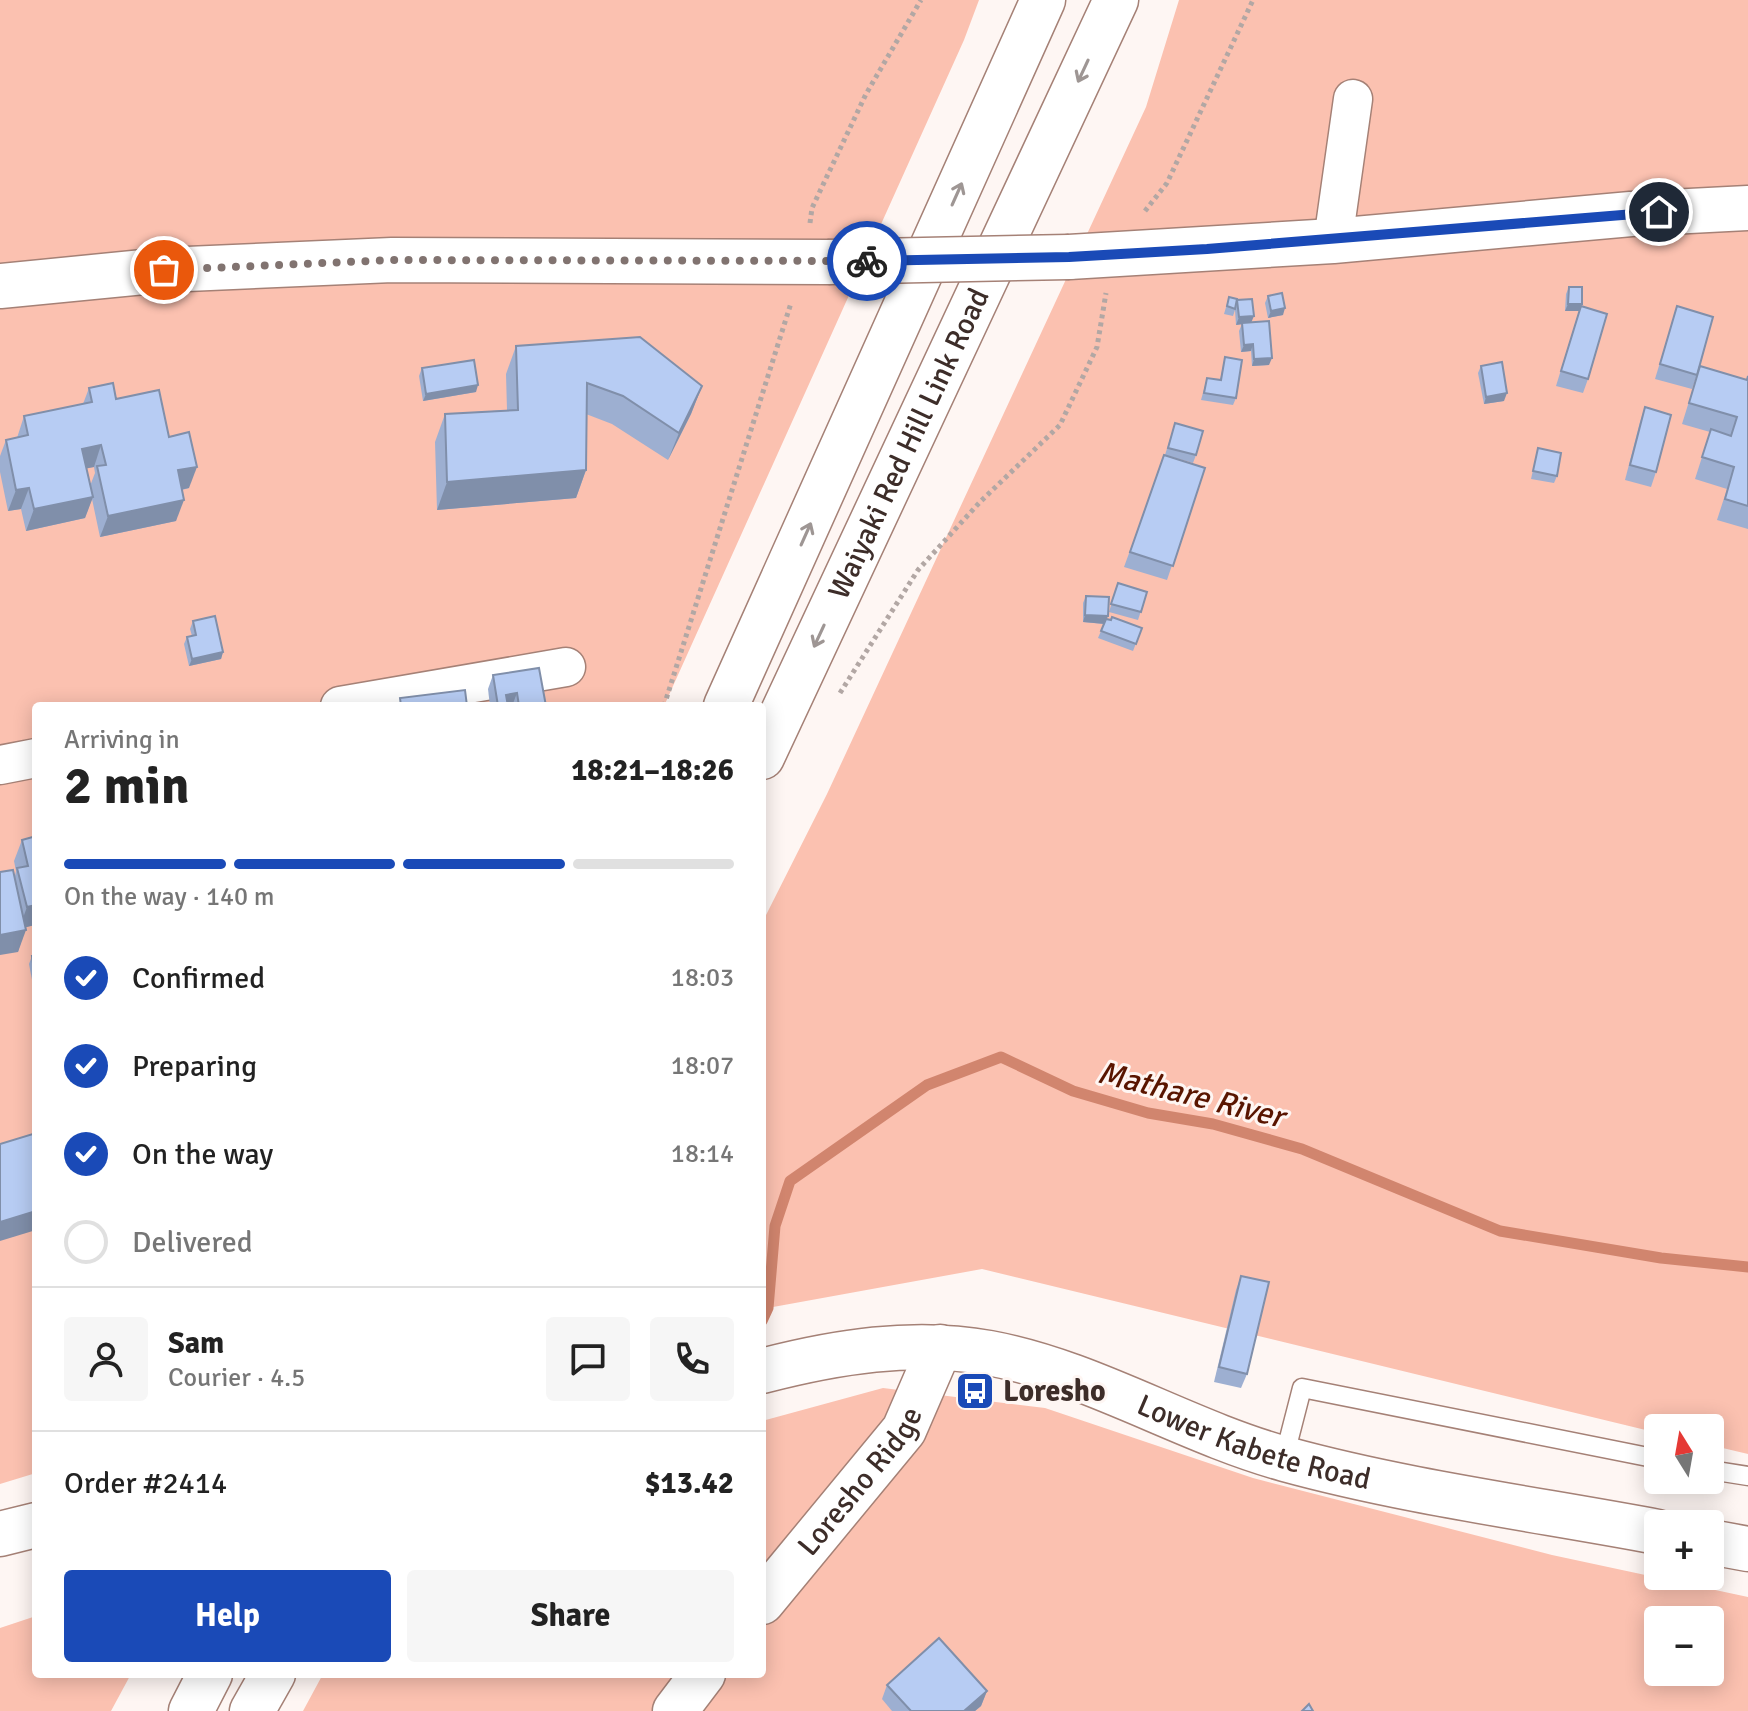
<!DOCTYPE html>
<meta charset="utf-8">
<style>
body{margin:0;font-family:Signika,sans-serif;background:#f6f6f6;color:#222;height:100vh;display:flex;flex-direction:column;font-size:30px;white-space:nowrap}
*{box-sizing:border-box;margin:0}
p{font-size:26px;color:#767676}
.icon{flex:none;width:44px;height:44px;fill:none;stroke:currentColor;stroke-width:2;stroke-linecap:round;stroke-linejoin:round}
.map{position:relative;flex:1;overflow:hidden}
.drawer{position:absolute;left:32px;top:702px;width:734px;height:976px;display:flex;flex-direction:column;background:#fff;border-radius:8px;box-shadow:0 4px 20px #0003}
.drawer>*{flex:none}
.needle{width:52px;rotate:349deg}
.tools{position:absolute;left:1644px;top:1414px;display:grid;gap:16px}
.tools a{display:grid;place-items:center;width:80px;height:80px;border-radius:8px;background:#fff;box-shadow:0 4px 20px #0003;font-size:40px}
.pin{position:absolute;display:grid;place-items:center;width:68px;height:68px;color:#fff;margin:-34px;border:4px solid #fff;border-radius:50%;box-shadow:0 2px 8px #0007}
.courier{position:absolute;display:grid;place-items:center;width:80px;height:80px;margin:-40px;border:6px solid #1a4ab7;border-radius:50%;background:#fff;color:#222;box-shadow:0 2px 10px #0007}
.head em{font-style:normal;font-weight:700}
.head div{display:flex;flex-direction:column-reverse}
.head{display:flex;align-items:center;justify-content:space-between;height:136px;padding:0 32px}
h1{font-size:52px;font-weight:700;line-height:60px}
.bar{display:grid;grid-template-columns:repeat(4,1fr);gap:12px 8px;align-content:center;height:96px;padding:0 32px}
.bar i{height:10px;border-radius:6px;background:#e0e0e0}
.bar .on{background:#1a4ab7}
.bar p{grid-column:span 4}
.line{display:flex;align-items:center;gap:20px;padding:0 32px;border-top:2px solid #e0e0e0}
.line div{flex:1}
.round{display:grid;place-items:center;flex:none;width:84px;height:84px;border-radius:8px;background:#f6f6f6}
ol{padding:0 32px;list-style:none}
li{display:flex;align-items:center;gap:24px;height:88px}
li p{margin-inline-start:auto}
li .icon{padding:8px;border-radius:50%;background:#1a4ab7;color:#fff;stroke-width:4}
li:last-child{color:#767676}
li i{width:44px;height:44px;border:4px solid #e0e0e0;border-radius:50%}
.button{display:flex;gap:16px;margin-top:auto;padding:16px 32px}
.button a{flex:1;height:92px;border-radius:8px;background:#1a4ab7;color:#fff;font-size:32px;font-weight:700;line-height:92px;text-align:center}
.button a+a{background:#f6f6f6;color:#222}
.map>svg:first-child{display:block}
</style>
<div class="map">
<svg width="1748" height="1711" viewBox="0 0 1748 1711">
<rect width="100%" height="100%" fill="#fef6f3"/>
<!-- green -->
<g fill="#fbc1b0" fill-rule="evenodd">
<polygon points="0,0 979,0 964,40 664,706 36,706 36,1473 0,1484"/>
<polygon points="1179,0 1748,0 1748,1454 1710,1445 1710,1428 1658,1428 1658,1433 982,1269 762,1309 762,923 827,794 1146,107"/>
<path d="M 883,1388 L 1045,1408 L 1253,1478 L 1552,1555 L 1748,1597 L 1748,1711 L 303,1711 L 323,1674 L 762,1674 L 762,1421 ZM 1658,1620 L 1710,1620 L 1710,1672 L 1658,1672 Z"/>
<polygon points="36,1616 36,1674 131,1674 111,1711 0,1711 0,1628"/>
</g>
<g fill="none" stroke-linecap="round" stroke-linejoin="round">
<!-- stream -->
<polyline stroke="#d1856e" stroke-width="11" points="762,1321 768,1308 775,1226 790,1181 927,1085 1001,1057 1073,1091 1148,1113 1213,1124 1302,1149 1500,1231 1661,1258 1748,1267"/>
<!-- service casing -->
<g stroke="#a58176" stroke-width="21">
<g id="service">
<polyline points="1284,1458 1302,1388 1658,1459"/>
<polyline points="1710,1470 1748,1476"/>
</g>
</g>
<!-- minor casing -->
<g stroke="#a58176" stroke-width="41">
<g id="minor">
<polyline points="1333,241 1353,99"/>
<polyline points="340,706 566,667"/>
<polyline points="0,765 36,758"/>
</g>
</g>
<!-- tertiary casing -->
<g stroke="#a58176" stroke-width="47">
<g id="tertiary">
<polyline points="1069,257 1333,241 1631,214 1748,208"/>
<polyline points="0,286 164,270 392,260 828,262"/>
<path id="s1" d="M 762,1602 L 904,1430 L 940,1347"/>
<polyline points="675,1711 703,1674"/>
</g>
</g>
<!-- secondary casing -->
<g stroke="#a58176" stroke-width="47">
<g id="secondary">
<polyline points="726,706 1043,0"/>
<path id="s2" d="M 762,757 L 1116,0"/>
<path id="s3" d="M 762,1371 C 835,1352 913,1339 989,1353 C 1092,1372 1184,1431 1285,1459 C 1405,1492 1535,1509 1658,1532"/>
<polyline points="0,1534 36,1525"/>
<polyline points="1710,1542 1748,1549"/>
<polyline points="191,1711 210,1674"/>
<polyline points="252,1711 273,1674"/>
</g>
</g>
<!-- path -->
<g stroke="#b2a7a4" stroke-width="5" stroke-dasharray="4 4" stroke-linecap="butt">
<polyline points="1145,211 1167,183 1253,0"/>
<polyline points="810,223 812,208 866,94 921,0"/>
<polyline points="840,693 918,570 980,502 1060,425 1097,347 1106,293"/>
<polyline points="664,706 791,303"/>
</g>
<!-- service -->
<use href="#service" stroke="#fff" stroke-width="18"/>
<!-- minor -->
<use href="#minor" stroke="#fff" stroke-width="38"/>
<!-- tertiary -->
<use href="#tertiary" stroke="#fff" stroke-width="44"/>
<!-- secondary -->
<use href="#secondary" stroke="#fff" stroke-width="44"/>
<!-- tertiary-bridge casing -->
<g stroke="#a58176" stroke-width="47" stroke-linecap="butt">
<polyline id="tertiary-bridge" points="828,262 1069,257"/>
</g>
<!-- tertiary-bridge -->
<use href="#tertiary-bridge" stroke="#fff" stroke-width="44"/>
</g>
<!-- wall -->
<g fill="#9dafd1" fill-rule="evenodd">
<polygon points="1569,287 1581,306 1588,379 1583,393 1556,386 1579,311 1565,311 1566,294"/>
<polygon points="1268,296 1283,315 1268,318 1265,303"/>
<polygon points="1229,297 1237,300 1251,323 1269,365 1252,366 1251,351 1241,352 1239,331 1242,324 1236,325 1235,310 1233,316 1224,314"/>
<polygon points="1677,306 1697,375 1692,389 1655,379"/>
<polygon points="516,346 702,386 691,414 668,460 612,424 586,414 586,470 576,498 437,510 435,442 445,414 507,410 506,374"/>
<polygon points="1225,357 1236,398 1233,405 1201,400 1207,378 1220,380"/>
<polygon points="1481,366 1504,401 1484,404 1478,373"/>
<polygon points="1700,366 1746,380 1748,375 1748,529 1717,520 1727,489 1695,479 1710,432 1682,424"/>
<polygon points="422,368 476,392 423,401 419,376"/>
<path d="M 89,388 L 116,399 L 169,437 L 189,488 L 182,490 L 176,521 L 100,537 L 92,499 L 85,518 L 26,531 L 21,509 L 8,511 L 0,472 L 0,456 L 6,440 L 17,438 L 24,416 L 83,404 ZM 94,467 L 95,473 L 90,486 L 86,468 Z"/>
<polygon points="1645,407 1656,472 1651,487 1625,480 1640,422"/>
<polygon points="1175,423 1196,455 1193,463 1165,455 1205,468 1167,580 1124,567 1165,455"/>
<polygon points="1538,448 1557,476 1554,483 1531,479"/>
<polygon points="1118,583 1147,592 1138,620 1109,612"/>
<polygon points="1086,596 1107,619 1142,628 1133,651 1098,638 1104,624 1083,622 1083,603"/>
<polygon points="193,621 223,652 221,659 189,666 184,644 187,637 192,636 190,629"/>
<polygon points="493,675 546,706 490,706 488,689"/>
<polygon points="36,814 36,836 33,823"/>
<polygon points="36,836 36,922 35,925 25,927 18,952 15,876 16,871 14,861 22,840"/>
<polygon points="32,956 36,984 33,985 29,964"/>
<polygon points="1241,1276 1247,1374 1241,1388 1214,1382 1236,1290"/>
<polygon points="887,1685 987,1691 981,1706 975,1711 892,1711 882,1699"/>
</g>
<!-- shaded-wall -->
<g fill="#808faa">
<polygon points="1568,304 1582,304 1579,311 1565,311"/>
<polygon points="1285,308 1283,315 1268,318 1271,311"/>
<polygon points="1254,316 1251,323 1236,325 1239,317"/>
<polygon points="1253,344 1251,351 1241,352 1244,345"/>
<polygon points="1272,358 1269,365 1252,366 1254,359"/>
<polygon points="478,385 476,392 423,401 426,394"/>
<polygon points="702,386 691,414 668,460 679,433"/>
<polygon points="1507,393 1504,401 1484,404 1486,397"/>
<polygon points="101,445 94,467 74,471 82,449"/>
<polygon points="197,467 189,488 170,492 178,470"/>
<polygon points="586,470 576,498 437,510 447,482"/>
<polygon points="29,488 21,509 8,511 16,490"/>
<polygon points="93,497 85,518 26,531 34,509"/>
<polygon points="184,500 176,521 100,537 108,516"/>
<polygon points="1085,615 1108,616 1105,624 1083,622"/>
<polygon points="223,652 221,659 189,666 192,659"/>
<polygon points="517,693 512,706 502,706 506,695"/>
<polygon points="36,905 36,922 35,925 19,929 27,907"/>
<polygon points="26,930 18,952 0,955 0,935"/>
<polygon points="36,1211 36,1230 0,1241 0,1222"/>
<polygon points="987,1691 981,1706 975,1711 964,1711"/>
</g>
<!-- building -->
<g fill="#b7ccf3" stroke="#808faa" stroke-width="2">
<polygon points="1569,287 1582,287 1582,304 1568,304"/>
<polygon points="1282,293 1285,308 1271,311 1268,296"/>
<polygon points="1229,297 1237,299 1235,309 1227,306"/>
<polygon points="1252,299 1254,316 1239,317 1237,300"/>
<polygon points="1581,306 1607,314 1588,379 1561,371"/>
<polygon points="1677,306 1713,317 1697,375 1660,364"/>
<polygon points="1269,321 1272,358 1254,359 1253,344 1244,345 1242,323"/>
<polygon points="640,337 702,386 679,433 623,396 587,383 586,470 447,482 445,414 518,410 516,346"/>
<polygon points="1225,357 1242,360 1236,398 1204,393 1207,378 1221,380"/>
<polygon points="474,360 478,385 426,394 422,368"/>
<polygon points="1502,362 1507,393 1486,397 1481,366"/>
<polygon points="1700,366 1747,380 1748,376 1748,506 1725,499 1734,467 1702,457 1711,429 1731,436 1737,417 1689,403"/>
<polygon points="113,383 116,399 159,390 169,437 189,432 197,467 178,470 184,500 108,516 97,466 106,465 101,445 82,449 93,497 34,509 29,488 16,490 6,440 28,435 24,416 92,402 89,388"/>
<polygon points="1645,407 1671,415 1656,472 1630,465"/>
<polygon points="1175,423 1203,431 1196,455 1168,448"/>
<polygon points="1538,448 1561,453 1557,476 1533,471"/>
<polygon points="1164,455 1205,468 1173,566 1130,552"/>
<polygon points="1118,583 1147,592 1141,612 1111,604"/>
<polygon points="1086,596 1109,597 1108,616 1085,615"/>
<polygon points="215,616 223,652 192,659 187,637 196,635 193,621"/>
<polygon points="1112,617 1142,628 1136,644 1101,631 1106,619 1111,620"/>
<polygon points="539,668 546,706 519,706 517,693 506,695 508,706 498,706 493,675"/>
<polygon points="465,690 467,706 401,706 400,698"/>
<polygon points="36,836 36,870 35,870 36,876 36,905 27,907 17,868 28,866 22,840"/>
<polygon points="13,870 26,930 0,935 0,872"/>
<polygon points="32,956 36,956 35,978"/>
<polygon points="36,1133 36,1211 0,1222 0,1144"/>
<polygon points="1241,1276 1269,1282 1247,1374 1219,1367"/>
<polygon points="939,1638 987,1691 964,1711 911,1711 887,1685"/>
<polygon points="1309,1704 1313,1711 1302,1711"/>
</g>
<!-- one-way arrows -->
<defs><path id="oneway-shaft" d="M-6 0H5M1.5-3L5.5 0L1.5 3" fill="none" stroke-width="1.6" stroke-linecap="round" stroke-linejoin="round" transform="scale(2)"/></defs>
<g stroke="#9e9694">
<use href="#oneway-shaft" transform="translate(1083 71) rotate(115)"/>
<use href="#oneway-shaft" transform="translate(957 194) rotate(-66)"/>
<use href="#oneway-shaft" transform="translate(806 534) rotate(-66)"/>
<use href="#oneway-shaft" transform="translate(819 636) rotate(115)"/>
</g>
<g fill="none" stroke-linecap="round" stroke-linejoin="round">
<!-- done -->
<polyline stroke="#817370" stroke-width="8" stroke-dasharray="0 14.4" points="164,270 392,260 867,261"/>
<!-- route -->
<polyline stroke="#1a4ab7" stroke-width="10" points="867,261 1069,257 1207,249 1659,212"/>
</g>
<!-- icons -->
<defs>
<g id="bus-square" transform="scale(2)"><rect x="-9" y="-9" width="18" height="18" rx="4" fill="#1a4ab7" stroke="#fef6f3"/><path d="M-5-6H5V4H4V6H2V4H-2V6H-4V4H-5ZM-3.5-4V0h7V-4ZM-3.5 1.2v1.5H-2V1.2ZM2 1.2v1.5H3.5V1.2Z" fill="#fff"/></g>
</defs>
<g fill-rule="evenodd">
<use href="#bus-square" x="975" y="1391"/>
</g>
<g text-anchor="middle" stroke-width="6" stroke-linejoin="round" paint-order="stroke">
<!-- street labels -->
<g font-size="30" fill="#3d2d29" stroke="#fef6f3">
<text dy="10" stroke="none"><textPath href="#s2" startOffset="346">Waiyaki Red Hill Link Road</textPath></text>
<text dy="10" stroke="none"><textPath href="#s3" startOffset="510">Lower Kabete Road</textPath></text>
<text dy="10" stroke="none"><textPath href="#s1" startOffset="156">Loresho Ridge</textPath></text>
</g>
<!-- poi labels -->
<g font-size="30" font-weight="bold" fill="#3d2d29" stroke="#fef6f3" text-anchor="start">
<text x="1003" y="1401">Loresho</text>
</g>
<!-- water labels -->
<g font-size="32" font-style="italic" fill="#591500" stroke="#fef6f3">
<text transform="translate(1191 1094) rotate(14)" y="11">Mathare River</text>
</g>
</g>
</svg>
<div class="tools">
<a><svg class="needle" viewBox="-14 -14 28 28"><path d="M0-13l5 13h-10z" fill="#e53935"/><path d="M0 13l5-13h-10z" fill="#767676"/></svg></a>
<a>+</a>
<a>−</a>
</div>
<div class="pin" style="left:164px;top:270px;background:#ea580c"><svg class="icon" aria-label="bag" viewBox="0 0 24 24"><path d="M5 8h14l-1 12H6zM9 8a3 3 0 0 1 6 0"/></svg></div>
<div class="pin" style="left:1659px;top:212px;background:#1f2937"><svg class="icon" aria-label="home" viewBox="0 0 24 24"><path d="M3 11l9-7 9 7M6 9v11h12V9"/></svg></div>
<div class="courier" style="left:867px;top:261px"><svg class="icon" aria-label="bike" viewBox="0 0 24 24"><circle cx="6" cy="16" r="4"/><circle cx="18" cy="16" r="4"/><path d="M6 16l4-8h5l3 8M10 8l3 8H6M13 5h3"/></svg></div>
<section class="drawer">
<div class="head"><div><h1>2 min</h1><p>Arriving in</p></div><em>18:21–18:26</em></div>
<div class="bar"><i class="on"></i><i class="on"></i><i class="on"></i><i></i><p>On the way · 140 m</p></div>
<ol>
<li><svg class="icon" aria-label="check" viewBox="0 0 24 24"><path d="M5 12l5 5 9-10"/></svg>Confirmed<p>18:03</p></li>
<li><svg class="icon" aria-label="check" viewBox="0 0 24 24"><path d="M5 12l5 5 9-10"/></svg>Preparing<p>18:07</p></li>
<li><svg class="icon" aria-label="check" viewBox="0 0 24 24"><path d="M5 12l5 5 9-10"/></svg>On the way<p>18:14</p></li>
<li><i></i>Delivered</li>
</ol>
<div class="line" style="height:144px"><a class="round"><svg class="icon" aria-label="person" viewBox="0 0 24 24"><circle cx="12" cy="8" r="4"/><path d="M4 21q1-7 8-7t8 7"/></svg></a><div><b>Sam</b><p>Courier · 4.5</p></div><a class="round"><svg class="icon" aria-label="chat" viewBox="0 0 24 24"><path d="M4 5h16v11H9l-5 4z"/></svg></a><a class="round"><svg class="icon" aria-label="phone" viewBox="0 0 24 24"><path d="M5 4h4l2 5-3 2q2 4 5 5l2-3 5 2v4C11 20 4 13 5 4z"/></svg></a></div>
<div class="line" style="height:104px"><div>Order #2414</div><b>$13.42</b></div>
<div class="button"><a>Help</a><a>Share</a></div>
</section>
</div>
